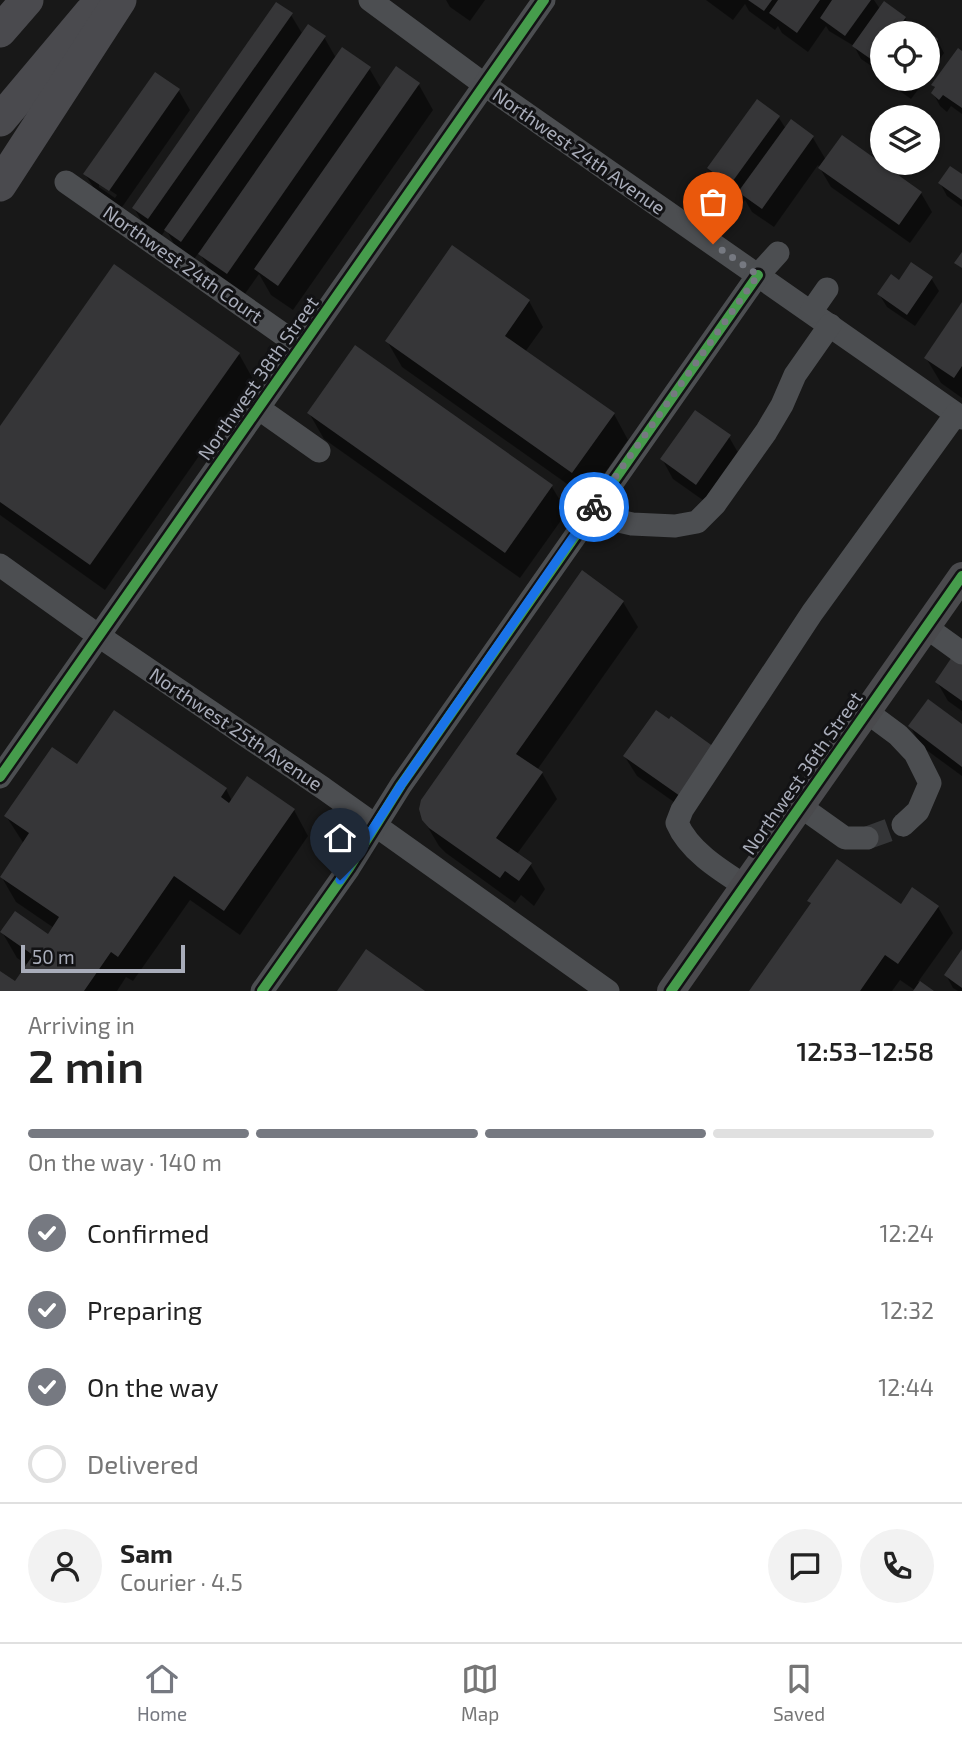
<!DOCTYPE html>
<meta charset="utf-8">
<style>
body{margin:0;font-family:"Exo 2",sans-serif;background:#f2f2f2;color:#222;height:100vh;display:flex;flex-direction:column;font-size:26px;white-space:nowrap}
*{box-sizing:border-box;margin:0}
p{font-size:23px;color:#767676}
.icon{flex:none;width:38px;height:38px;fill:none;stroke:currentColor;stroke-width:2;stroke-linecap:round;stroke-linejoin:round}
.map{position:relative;height:991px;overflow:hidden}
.drawer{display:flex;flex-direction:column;background:#fff;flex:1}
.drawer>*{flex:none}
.fabs{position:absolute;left:870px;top:21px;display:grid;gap:14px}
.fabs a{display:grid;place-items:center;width:70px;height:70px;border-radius:50%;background:#fff;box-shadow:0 2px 5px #0004;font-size:35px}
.scale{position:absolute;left:21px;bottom:18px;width:164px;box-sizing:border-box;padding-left:7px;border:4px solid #a9adba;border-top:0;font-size:19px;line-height:24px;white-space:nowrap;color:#a9adba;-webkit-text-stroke:5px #121214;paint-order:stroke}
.pin{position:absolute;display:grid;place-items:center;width:60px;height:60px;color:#fff;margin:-72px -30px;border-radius:50% 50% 50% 0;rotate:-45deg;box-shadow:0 0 7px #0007}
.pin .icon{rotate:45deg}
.courier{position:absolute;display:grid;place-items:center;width:70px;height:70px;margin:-35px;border:5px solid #1a73e8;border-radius:50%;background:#fff;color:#222;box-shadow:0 2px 9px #0007}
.summary em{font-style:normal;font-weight:600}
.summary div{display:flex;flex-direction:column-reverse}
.summary{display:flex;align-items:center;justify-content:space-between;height:119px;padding:0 28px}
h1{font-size:46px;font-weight:600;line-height:52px}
.bar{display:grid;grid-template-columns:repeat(4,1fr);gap:10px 7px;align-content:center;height:84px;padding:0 28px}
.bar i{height:9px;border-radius:5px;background:#e0e0e0}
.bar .current{background:#767981}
.bar p{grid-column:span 4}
.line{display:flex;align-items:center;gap:18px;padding:0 28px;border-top:2px solid #e0e0e0}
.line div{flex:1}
.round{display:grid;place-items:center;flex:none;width:74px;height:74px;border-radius:37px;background:#f2f2f2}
ol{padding:0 28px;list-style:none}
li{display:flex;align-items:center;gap:21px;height:77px}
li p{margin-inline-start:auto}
li .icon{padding:7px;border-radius:50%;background:#767981;color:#fff;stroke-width:4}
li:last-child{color:#767676}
li i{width:38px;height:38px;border:4px solid #e0e0e0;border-radius:50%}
.dock{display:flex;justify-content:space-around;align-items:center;height:98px;border-top:2px solid #e0e0e0;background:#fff;font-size:19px;color:#767676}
.dock a{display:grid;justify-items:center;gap:4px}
.dock .current{color:#767981}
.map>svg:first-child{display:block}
</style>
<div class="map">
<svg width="962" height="991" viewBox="0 0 962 991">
<rect width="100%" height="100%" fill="#181818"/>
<!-- shadow -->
<g fill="#0007" fill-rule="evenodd">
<polygon points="446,0 485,0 470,21 450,7"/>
<polygon points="706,0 874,0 880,9 884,3 905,18 912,30 916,25 937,40 944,53 928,76 928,33 882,33 882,73 861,59 854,46 829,31 826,26 808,52 782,33 778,26 775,30 749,11 745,4 733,20"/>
<polygon points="291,15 303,35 324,37 336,58 369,68 382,90 419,85 433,110 293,310 271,295 259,274 242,298 215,279 199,252 193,261 177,250 166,229 160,238 145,227 134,208"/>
<polygon points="962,53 962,114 951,106 947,112 940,106 933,93 936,89 933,85"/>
<polygon points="887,79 926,79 911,99 890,84"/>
<path d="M 179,91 L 190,110 L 120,210 L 97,193 L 85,174 ZM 99,183 L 117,195 L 115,198 L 99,187 Z"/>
<polygon points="779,118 786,129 791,122 813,138 826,160 921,193 932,212 910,243 831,187 818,165 774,227 752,212 745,200 742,204 720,188 709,169"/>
<polygon points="962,176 962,207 947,196 940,183"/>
<polygon points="931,278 939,291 915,326 887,307 879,294 900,282"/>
<polygon points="529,301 543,327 525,352 614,414 628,440 587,498 402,367 387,341"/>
<polygon points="962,305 962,398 941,383 926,358"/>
<polygon points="239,354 253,379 105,590 0,515 0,429"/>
<polygon points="309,413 552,487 567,512 520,578 324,439"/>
<polygon points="729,437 740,456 707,503 673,479 662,459"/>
<polygon points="623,602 638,627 537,770 542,773 557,799 517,854 530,864 545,889 534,906 521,895 515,903 446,853 439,846 423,819"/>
<polygon points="962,662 962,711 948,701 937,682"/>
<polygon points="910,726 962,726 962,776 921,746"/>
<polygon points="713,748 724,767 691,814 637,776 625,757"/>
<polygon points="77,767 226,789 232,801 294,810 308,836 240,935 190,900 133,981 126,977 117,991 0,991 0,973 15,983 28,965 17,958 2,932 48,936 54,928 16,902 1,876 24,844 6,816"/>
<polygon points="810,901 938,907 953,933 918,982 931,991 916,991 900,980 892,991 751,991 812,905"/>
<polygon points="962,952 962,991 958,991 953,988 946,975"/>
</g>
<!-- building -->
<g fill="#363638">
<polygon points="748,0 772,0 764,11"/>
<polygon points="778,0 820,0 797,33 769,13"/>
<polygon points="832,0 871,0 845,36 820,18"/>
<polygon points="884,1 906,17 895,33 882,33 882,51 875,62 852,46"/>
<polygon points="276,2 293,13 148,219 132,208"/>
<polygon points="915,22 938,39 928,54 928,33 907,33"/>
<polygon points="308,24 326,36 181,242 164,230"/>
<polygon points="342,47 371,67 227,274 198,254"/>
<polygon points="958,48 962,51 962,108 943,95 939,100 931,93 935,87 931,85"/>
<polygon points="396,66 420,83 278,286 254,269"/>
<polygon points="155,72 180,89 109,191 83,174"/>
<polygon points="891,79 909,79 903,87"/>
<polygon points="757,99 780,116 730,185 707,168"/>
<polygon points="791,119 814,136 762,209 738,192"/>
<polygon points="842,135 922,192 899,225 818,168"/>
<polygon points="950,166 962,174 962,200 938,183"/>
<polygon points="452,245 530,300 505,336 615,413 572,473 385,341"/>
<polygon points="962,252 962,268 954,263"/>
<polygon points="911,262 933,277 907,315 877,294 891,274 899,280"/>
<polygon points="114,264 240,353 90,565 0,502 0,426"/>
<polygon points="962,302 962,366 954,378 924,358"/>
<polygon points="355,345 553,485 505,553 307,413"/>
<polygon points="695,410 731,435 696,485 660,459"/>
<polygon points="582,570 624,601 516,754 543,772 496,838 532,863 519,881 505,871 500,878 429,828 422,820 419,809 421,800"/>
<polygon points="954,654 962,660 962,701 935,682"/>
<polygon points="928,699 962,724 962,767 908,726"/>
<polygon points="114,710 227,788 221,797 229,803 247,776 295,809 224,911 174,876 118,957 111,952 84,991 0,991 0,971 15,981 33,955 0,932 15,911 48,934 59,917 0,877 29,833 4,816 52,747 77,764"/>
<polygon points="656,710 669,719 671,716 714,747 680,796 623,756"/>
<polygon points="837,859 901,904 912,887 939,906 898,964 885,955 860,991 749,991 811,903 807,901"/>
<polygon points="366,949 425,991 337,991"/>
<polygon points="962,949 962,988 944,975"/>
<polygon points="920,981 934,991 913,991"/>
</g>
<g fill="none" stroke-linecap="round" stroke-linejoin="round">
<!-- minor-tunnel -->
<polyline stroke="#353638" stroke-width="23" stroke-dasharray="23 11" stroke-linecap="butt" points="867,838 903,825"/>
<!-- minor -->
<g stroke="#4c4e51" stroke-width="23">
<polyline points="370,0 485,85 962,418"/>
<polyline points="66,182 301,347"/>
<polyline points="811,312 827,289"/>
<polyline points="258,408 319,451"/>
<polyline points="595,506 619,521 632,524 675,526 697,522 715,504 766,432 782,405 795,375 830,325"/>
<polyline points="0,565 99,636 323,788 608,991"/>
<polyline points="926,627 962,653"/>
<polyline points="867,712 898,735 915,753 930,783 918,811 903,825"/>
<polyline points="0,777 544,0"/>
<polyline points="800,806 845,838 867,838"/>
<path d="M 745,886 C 720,870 689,851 677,823 L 682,810 L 812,613 L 956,414"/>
<polyline points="262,991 349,868 401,785 758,275 778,253"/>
</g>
<!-- major -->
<polyline stroke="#4a4a4d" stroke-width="28" points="671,991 962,576"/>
<!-- highway -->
<g stroke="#4a4a4e" stroke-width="33">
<polyline points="0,31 27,0"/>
<polyline points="0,120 91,12"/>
<polyline points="0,185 120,0"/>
</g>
<!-- cycleway casing -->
<g stroke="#121214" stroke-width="15">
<g id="cycleway">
<polyline points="0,777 544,0"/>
<polyline points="262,991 349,868 401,785 758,275"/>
<polyline points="671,991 962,576"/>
</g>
</g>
<!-- cycleway -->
<use href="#cycleway" stroke="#469c4c" stroke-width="10"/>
</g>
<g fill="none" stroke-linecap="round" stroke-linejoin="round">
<!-- done -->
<polyline stroke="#767981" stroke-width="7" stroke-dasharray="0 12.6" points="594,507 758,275 713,244"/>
<!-- route -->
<polyline stroke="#1a73e8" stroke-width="9" points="340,880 401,785 594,507"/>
</g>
<g text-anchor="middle" stroke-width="6" stroke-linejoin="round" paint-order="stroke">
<!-- street labels -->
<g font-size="19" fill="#a9adba" stroke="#121214">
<text transform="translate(579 151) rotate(35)" y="7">Northwest 24th Avenue</text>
<text transform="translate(183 264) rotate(35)" y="7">Northwest 24th Court</text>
<text transform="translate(258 378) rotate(-55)" y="7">Northwest 38th Street</text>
<text transform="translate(236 729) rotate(34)" y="7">Northwest 25th Avenue</text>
<text transform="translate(802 773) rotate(-55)" y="7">Northwest 36th Street</text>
</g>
</g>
</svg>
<div class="fabs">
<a><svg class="icon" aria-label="locate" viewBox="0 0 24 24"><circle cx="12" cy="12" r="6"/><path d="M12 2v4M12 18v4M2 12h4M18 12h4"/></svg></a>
<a><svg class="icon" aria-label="layers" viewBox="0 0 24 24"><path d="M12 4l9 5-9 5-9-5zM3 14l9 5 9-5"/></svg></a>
</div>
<div class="scale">50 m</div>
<div class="pin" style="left:713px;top:244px;background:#ea580c"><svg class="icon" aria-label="bag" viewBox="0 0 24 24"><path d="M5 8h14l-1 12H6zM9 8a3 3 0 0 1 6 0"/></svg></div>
<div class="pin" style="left:340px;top:880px;background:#1f2937"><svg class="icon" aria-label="home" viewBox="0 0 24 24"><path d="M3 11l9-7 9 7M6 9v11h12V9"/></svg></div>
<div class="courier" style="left:594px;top:507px"><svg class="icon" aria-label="bike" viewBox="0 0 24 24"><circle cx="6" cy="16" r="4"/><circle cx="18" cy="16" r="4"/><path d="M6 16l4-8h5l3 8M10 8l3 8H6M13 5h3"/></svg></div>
</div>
<section class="drawer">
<div class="summary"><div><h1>2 min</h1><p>Arriving in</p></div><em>12:53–12:58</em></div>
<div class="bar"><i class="current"></i><i class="current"></i><i class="current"></i><i></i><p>On the way · 140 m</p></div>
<ol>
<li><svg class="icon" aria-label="check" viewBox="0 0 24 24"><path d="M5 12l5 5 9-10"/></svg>Confirmed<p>12:24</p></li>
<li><svg class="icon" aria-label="check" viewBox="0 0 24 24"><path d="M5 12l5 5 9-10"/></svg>Preparing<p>12:32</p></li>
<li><svg class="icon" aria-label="check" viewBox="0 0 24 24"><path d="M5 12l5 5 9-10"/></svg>On the way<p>12:44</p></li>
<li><i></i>Delivered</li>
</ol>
<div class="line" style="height:126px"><a class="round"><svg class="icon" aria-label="person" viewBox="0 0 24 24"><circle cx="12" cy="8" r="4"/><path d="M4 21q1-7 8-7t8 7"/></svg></a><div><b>Sam</b><p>Courier · 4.5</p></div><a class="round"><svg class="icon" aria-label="chat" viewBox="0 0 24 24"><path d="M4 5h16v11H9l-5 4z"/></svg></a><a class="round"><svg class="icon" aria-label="phone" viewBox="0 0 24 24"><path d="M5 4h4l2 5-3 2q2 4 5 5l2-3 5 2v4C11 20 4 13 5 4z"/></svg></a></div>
</section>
<nav class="dock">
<a class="current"><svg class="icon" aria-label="home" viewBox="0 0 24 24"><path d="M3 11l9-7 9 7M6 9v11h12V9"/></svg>Home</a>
<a><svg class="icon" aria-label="map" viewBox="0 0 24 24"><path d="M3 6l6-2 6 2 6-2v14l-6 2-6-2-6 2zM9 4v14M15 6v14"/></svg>Map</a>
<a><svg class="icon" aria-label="saved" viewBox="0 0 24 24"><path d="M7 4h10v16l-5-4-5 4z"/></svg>Saved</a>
</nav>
